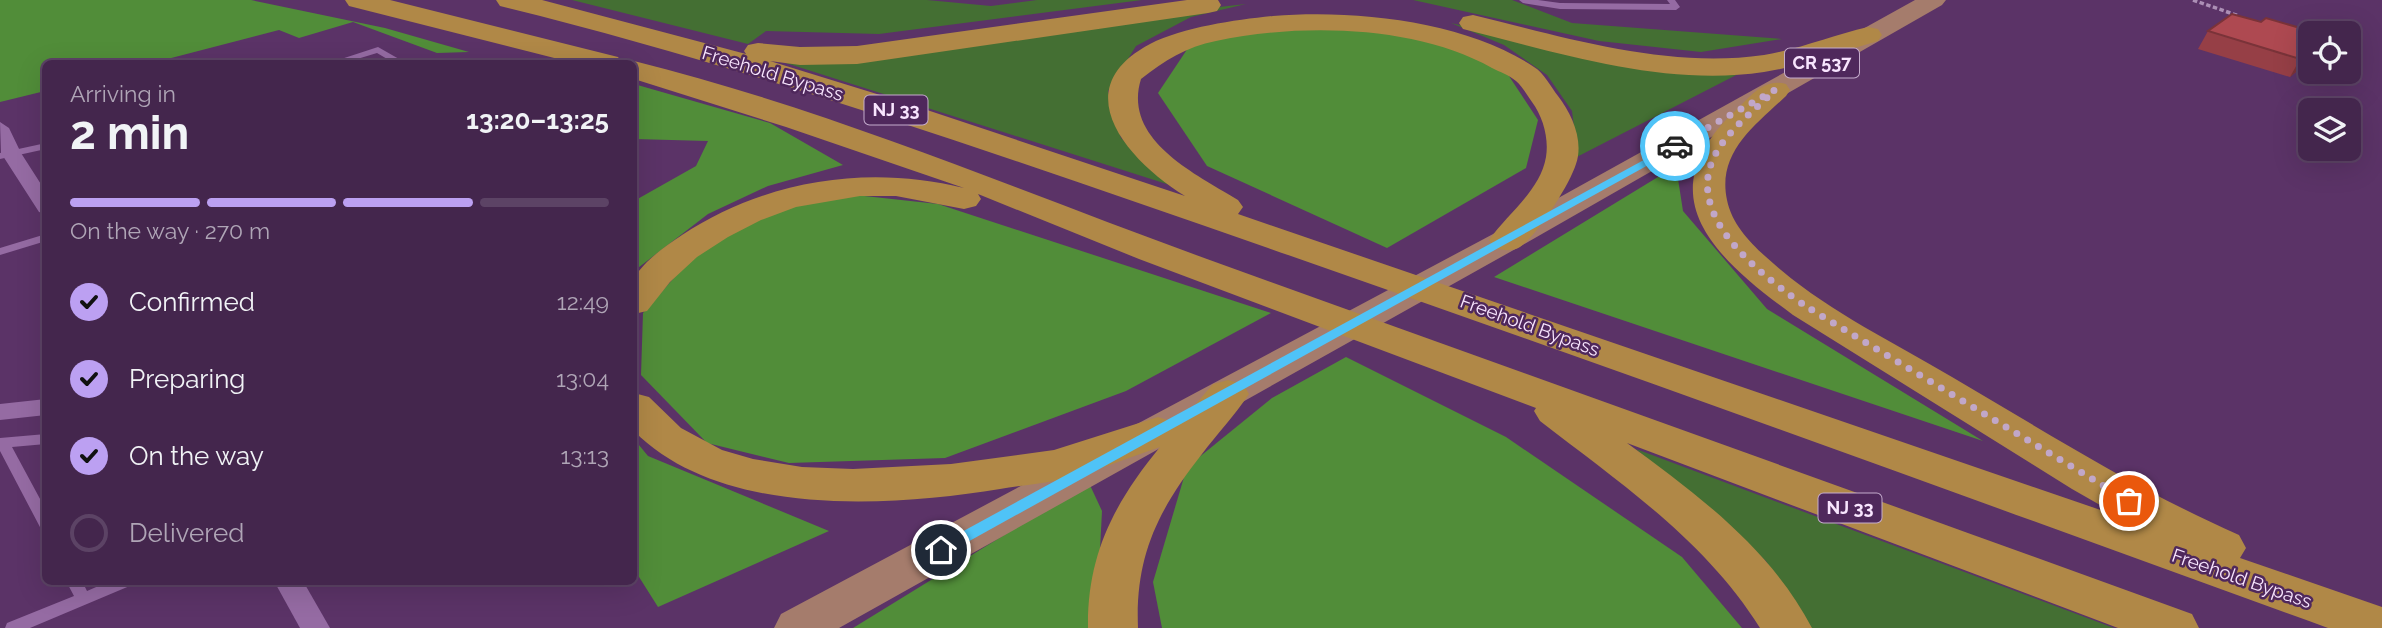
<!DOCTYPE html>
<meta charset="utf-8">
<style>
body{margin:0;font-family:Raleway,sans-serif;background:#4e3257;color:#f1f3f6;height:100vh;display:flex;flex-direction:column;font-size:26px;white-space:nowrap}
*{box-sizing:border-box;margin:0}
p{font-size:23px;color:#afa5b6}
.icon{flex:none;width:38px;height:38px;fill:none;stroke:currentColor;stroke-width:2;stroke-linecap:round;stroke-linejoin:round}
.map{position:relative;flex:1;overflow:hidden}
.sheet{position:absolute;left:42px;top:60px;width:595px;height:525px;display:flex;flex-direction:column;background:#44264d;border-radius:10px;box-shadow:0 7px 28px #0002,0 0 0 2px #5c4365}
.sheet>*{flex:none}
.controls{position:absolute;left:2298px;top:21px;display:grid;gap:14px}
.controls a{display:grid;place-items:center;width:63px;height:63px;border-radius:10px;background:#44264d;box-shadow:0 7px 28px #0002,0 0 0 2px #5c4365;font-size:35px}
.pin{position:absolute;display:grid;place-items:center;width:60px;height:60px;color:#fff;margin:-30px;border:4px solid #fff;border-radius:50%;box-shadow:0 2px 7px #0007}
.courier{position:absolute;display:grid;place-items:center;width:70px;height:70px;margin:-35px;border:5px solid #4fc3f7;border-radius:50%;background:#fff;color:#222;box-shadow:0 2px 9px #0007}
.overview em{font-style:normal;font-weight:700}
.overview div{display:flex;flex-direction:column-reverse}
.overview{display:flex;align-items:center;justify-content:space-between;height:119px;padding:0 28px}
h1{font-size:46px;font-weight:700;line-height:52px}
.bar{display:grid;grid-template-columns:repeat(4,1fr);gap:10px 7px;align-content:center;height:84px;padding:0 28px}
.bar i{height:9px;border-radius:5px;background:#5c4365}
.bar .on{background:#bca0f2}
.bar p{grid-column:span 4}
ol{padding:0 28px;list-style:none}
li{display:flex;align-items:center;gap:21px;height:77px}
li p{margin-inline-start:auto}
li .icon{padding:7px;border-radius:50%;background:#bca0f2;color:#111;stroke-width:4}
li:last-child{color:#afa5b6}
li i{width:38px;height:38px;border:4px solid #5c4365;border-radius:50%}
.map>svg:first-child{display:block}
</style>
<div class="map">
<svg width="2382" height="628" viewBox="0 0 2382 628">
<rect width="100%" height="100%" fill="#5b3367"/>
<!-- green -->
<g fill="#446f33">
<polygon points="572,0 927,0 991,6 1037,0 1142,0 879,34 766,31 748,44"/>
<polygon points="1413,0 1512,0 1572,23 1782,39 1701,52 1599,41"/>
<polygon points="1246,4 1191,17 1136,46 1108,91 1121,138 1173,186 767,57"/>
<polygon points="1451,23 1536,43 1746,70 1567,162 1576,143 1572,111 1547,75 1504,45"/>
<polygon points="1636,449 2114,628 1806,628 1766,561"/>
</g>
<!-- forest -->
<g fill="#518d39">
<polygon points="0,0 251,0 385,28 469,52 437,53 353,22 299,38 279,30 152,63 46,63 45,91 0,102"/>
<polygon points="1393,24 1503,67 1538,120 1526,168 1387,248 1207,166 1158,93 1196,36"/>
<polygon points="634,84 770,123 843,165 768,186 708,214 634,271 634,201 696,166 708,141 634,139"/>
<polygon points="1676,166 1683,211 1767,309 1983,441 1494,277"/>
<polygon points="846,194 938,204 1271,313 1126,391 945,458 789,463 707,443 641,375 643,313 702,246 794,204"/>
<polygon points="1346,357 1506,437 1682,557 1742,628 1162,628 1153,582 1187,467 1272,398"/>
<polygon points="634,439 648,456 829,531 658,607 634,569"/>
<polygon points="1089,483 1102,511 1096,628 853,628"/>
</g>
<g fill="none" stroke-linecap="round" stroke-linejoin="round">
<!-- path -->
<g stroke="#ac8fb5" stroke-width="3.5" stroke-dasharray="4.5 2.5" stroke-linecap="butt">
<polyline points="2193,0 2239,16"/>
<polyline points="2323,74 2326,72"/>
</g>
<!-- service -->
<g fill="#956ba3" fill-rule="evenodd">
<polygon points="1519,0 1538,0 1560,3 1670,4 1667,0 1675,0 1680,7 1676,10 1560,9 1523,3"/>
<polygon points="378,47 406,63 394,63 377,53 344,63 329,63"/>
<polygon points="46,143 46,149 0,159 0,153"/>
<polygon points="46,234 46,241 0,255 0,248"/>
<polygon points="46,434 46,444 12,447 46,510 46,530 41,529 0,451 0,438"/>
<polygon points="66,581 82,581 87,591 110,581 134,581 132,585 30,628 5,628 7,623 74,596"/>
</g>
<!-- minor -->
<g fill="#956ba3" fill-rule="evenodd">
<polygon points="0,122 9,128 21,153 46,192 46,214 39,212 1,153"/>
<polygon points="46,399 46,415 0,420 0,404"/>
<polygon points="274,581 303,581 330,628 300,628"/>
</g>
<!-- primary -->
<polygon fill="#a57c6c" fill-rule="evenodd" points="1915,0 1946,0 1942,5 1519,247 839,628 774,628 781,614 1495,233"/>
<!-- motorway -->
<g fill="#b08847" fill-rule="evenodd">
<polygon points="345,0 390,0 618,57 622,63 574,63 349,6"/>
<path d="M 496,0 L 542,0 L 746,54 L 744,51 L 748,45 L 758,43 L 800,47 L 857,46 L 1187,0 L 1218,0 L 1221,5 L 1217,11 L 1208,13 L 857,64 L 800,65 L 770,61 L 906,103 L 1185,196 C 1130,162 1063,90 1150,44 C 1184,27 1235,20 1273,16 C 1354,9 1466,21 1534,67 C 1544,73 1551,87 1558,96 C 1572,114 1584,141 1576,164 C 1570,184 1537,236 1520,247 C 1512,252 1503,250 1494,248 L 1489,240 C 1508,213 1540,191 1546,157 C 1549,138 1543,117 1532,102 C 1527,95 1522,86 1516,81 C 1509,75 1500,72 1492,68 C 1416,25 1300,23 1216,41 C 1186,47 1165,60 1141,79 C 1122,140 1196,174 1238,200 L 1243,207 L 1238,214 L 2121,517 L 2072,489 L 1793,315 C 1715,258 1644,195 1737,109 C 1752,95 1764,78 1786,84 L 1790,90 L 1786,96 C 1754,126 1717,153 1727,200 C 1733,230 1760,252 1781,270 C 1832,313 1895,343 1952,377 C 2046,432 2139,491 2239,535 L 2246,548 L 2240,558 L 2382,607 L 2382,628 L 2328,628 C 1975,500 1622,371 1268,248 C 1014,160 761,70 500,6 Z"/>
<path d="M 1473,15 C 1567,38 1667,69 1764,55 C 1800,49 1833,35 1868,27 L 1878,29 L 1882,35 L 1878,41 C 1840,52 1803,66 1764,72 C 1664,87 1560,53 1463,29 L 1459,23 L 1463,17 Z"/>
<path d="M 634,61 C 831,110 1017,190 1207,259 C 1535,377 1864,495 2192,614 L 2199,628 L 2118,628 L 1627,443 C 1697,494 1771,549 1812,628 L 1760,628 C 1706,541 1620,483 1540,421 L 1534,411 L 1536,408 L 1139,259 L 978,194 L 981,199 L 976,206 L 964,209 L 896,196 L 860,196 L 796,207 L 761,220 L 728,237 L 697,257 L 670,282 L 647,311 L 634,314 C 634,304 630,286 635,277 C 644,261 667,245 682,235 C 766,180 867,164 964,188 L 786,127 L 634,79 L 634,63 L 627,63 Z"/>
<path d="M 1228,380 L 1243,384 L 1249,394 C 1235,415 1217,434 1202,454 C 1158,510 1135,556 1138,628 L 1088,628 C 1087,555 1114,503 1160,447 C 1128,458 1096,471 1064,479 C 1043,484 1021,485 1000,489 C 889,507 720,518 634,431 L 634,393 L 649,397 L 681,428 L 722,450 L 753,459 L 802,467 L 853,469 L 951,464 L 1054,450 L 1158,417 L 1173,422 L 1176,427 L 1213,384 Z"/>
</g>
</g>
<!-- wall -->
<polygon fill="#963f46" points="2307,30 2303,38 2310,40 2310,60 2290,77 2198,49 2208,31"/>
<!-- shaded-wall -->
<polygon fill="#7a3339" points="2310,51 2309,61 2290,77 2300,59"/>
<!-- building -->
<polygon fill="#ae4951" stroke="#7a3339" stroke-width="2" points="2232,14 2261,22 2266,18 2307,30 2299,37 2310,40 2310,51 2300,59 2208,31"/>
<!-- route -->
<polygon fill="#4fc3f7" points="1675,143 1680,146 1679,148 946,554 941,555 934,550 936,546"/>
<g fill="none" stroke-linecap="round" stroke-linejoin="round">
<!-- done -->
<path stroke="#c1a7c9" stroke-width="7" stroke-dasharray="0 12.6" d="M 1675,146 L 1775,90 C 1754,111 1725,132 1713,159 C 1686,220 1764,277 1807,307 L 2129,501"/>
</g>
<g text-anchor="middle" stroke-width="5" stroke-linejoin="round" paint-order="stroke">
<!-- shield labels -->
<g fill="#4f285c" stroke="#c5accd" stroke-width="2">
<rect x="1785" y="48.5" width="74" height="29" rx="5"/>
<rect x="864.5" y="95.5" width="63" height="29" rx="5"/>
<rect x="1818.5" y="493.5" width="63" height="29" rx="5"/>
</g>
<g font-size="18" font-weight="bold" fill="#f8e5fe">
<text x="1822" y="69">CR 537</text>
<text x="896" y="116">NJ 33</text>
<text x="1850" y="514">NJ 33</text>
</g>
<!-- street labels -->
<g font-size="19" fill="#f8e5fe" stroke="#4f285c">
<text transform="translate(773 73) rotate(17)" y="7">Freehold Bypass</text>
<text transform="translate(1530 325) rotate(20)" y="7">Freehold Bypass</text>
<text transform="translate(2242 578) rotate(19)" y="7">Freehold Bypass</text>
</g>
</g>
</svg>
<div class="controls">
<a><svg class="icon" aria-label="locate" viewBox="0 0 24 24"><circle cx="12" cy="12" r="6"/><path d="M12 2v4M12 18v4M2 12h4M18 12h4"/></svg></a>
<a><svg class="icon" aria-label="layers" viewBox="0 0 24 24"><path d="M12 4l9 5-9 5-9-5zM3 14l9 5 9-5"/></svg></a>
</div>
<div class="pin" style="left:2129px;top:501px;background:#ea580c"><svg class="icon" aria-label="bag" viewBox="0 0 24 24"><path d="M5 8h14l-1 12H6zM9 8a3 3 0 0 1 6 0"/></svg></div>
<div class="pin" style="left:941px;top:550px;background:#1f2937"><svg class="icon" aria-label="home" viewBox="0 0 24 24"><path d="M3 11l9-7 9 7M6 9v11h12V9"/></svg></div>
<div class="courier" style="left:1675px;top:146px"><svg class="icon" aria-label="car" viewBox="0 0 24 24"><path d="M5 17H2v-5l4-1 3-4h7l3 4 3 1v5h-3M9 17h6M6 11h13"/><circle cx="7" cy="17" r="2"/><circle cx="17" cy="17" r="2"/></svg></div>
<section class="sheet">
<div class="overview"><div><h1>2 min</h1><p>Arriving in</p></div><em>13:20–13:25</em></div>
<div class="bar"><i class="on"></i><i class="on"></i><i class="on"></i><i></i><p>On the way · 270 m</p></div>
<ol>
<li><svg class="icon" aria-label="check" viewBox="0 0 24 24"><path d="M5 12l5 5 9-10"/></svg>Confirmed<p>12:49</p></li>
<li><svg class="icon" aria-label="check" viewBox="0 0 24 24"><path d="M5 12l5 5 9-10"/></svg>Preparing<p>13:04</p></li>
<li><svg class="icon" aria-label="check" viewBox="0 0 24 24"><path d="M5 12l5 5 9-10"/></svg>On the way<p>13:13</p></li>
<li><i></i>Delivered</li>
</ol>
</section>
</div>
